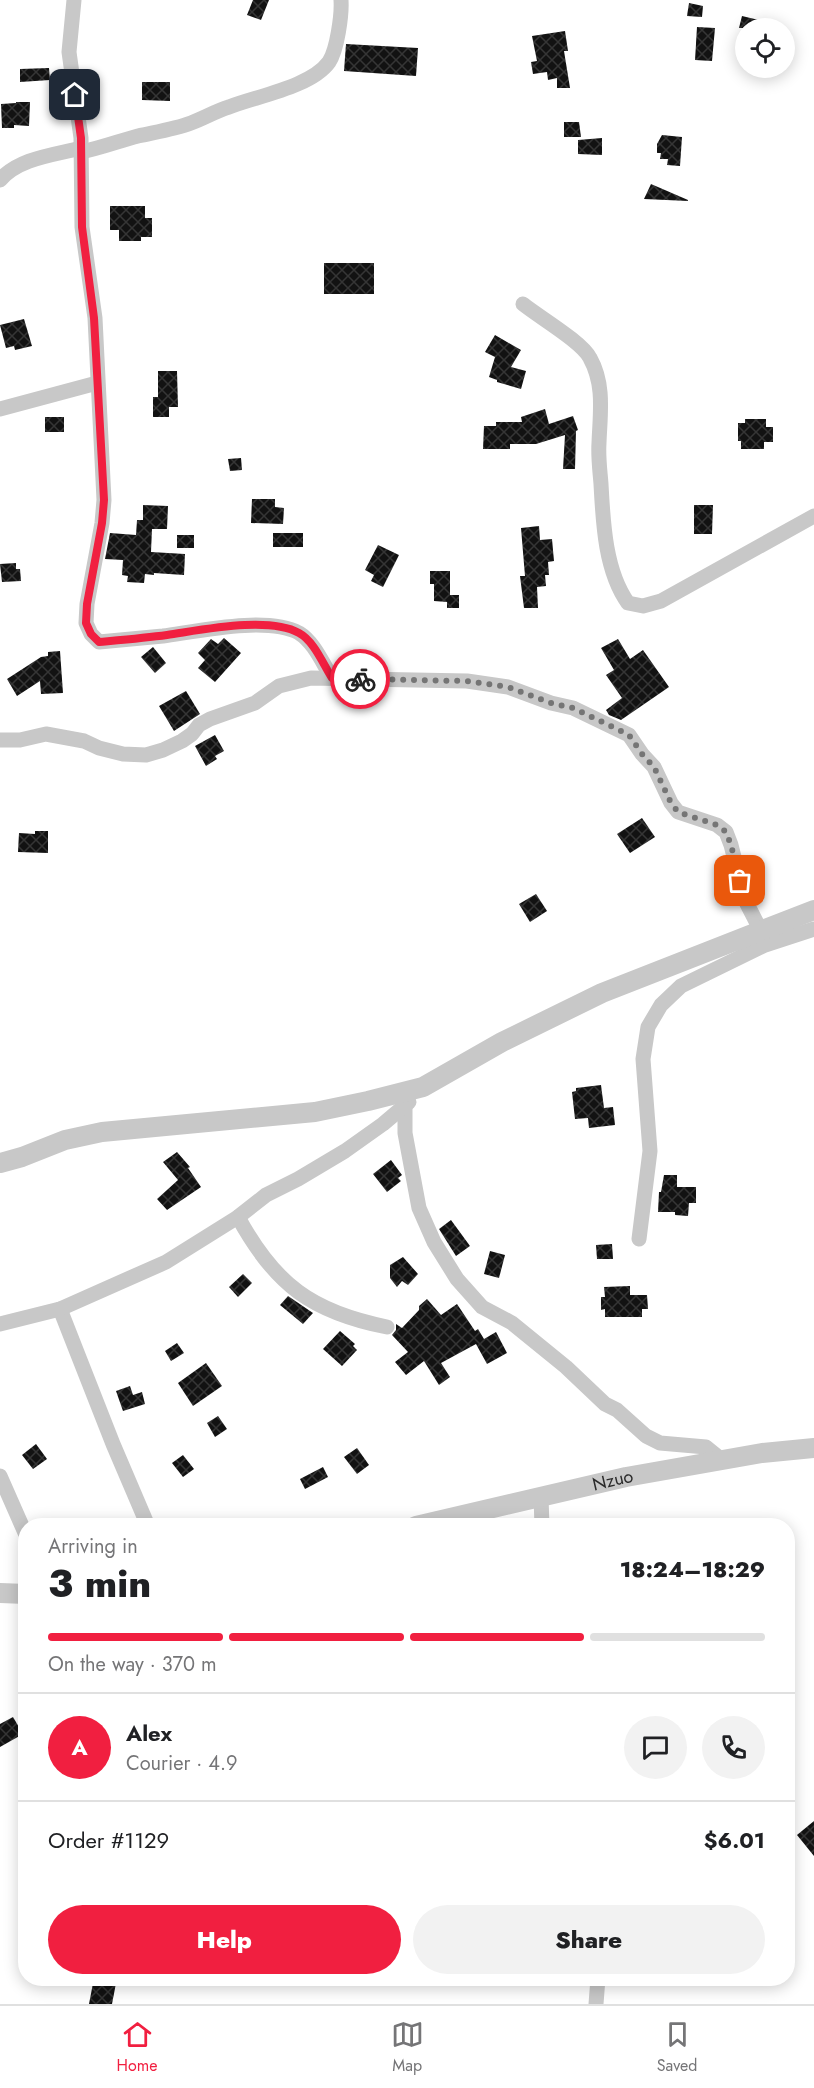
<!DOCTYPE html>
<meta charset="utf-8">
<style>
body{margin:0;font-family:Jost,sans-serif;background:#f2f2f2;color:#202124;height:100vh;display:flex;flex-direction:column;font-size:22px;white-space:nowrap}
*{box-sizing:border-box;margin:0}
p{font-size:20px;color:#757577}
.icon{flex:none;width:33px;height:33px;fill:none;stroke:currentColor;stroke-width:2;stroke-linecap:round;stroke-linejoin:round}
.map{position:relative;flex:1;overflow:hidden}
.details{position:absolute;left:18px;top:1518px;width:777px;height:468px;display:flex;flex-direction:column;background:#fff;border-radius:24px;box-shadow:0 3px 15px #0003}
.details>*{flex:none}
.buttons{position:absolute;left:735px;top:18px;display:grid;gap:12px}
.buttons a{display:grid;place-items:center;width:60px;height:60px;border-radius:50%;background:#fff;box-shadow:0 3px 15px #0003;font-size:30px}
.pin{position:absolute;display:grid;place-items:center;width:51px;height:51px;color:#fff;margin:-26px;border-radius:12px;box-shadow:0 3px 9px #0006}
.courier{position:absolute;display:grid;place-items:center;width:60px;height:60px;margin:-30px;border:4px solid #f11f40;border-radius:50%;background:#fff;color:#222;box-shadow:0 2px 8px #0007}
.summary em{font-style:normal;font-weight:800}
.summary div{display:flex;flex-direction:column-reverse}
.summary{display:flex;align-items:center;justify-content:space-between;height:102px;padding:0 30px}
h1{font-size:39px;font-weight:800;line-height:45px}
.bar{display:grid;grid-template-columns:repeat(4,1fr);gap:9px 6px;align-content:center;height:72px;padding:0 30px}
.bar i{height:8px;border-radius:4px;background:#e0e0e0}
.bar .active{background:#f11f40}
.bar p{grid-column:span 4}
.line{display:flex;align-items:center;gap:15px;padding:0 30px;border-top:2px solid #e0e0e0}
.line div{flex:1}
.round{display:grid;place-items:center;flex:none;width:63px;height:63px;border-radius:32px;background:#f2f2f2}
.primary-button{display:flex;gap:12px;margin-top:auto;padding:12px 30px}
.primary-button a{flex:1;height:69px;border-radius:36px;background:#f11f40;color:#fff;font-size:24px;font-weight:800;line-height:69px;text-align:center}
.primary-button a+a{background:#f2f2f2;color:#202124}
.menu{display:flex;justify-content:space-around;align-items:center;height:84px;border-top:2px solid #e0e0e0;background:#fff;font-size:16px;color:#757577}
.menu a{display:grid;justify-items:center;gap:3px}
.menu .active{color:#f11f40}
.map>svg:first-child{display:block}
</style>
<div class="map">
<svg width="814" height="2004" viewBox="0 0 814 2004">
<defs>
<pattern id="building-cross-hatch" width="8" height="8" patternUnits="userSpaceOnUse" patternTransform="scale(1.5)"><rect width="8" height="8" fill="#121212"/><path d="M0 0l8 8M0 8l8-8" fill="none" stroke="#353535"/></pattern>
</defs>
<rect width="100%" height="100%" fill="#fff"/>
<!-- building -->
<g fill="url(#building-cross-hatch)">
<polygon points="253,0 269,0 261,20 247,15"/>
<polygon points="689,3 703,6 702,17 687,16"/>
<polygon points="742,16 775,24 775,28 739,28"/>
<polygon points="697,27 715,28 712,61 695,60"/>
<polygon points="565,31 568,51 564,51 570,88 557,88 557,78 548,80 547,72 533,74 531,62 537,61 532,36"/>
<polygon points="346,44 418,48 416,76 344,71"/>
<polygon points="49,68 50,80 20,82 20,69"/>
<polygon points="142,82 170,82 170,101 142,100"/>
<polygon points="16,102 30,102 29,126 14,125 14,128 2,128 1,104 16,103"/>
<polygon points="564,122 579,122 581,137 564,137"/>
<polygon points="662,135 682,137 680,166 667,165 668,159 660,159 661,153 657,153 657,144"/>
<polygon points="602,138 602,155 578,154 578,140"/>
<polygon points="651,184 688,200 688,201 644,199"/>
<polygon points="110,206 145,206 145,218 152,218 152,237 141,237 141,241 119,241 119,230 110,230"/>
<rect x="324" y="263" width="50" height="31"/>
<polygon points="24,319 32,346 15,350 14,346 6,348 0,325"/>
<polygon points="495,335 521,350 511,367 526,371 521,389 497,382 497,380 489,377 495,357 485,352"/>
<polygon points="158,371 177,371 178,407 169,407 169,417 153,417 153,397 158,397"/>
<polygon points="545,409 549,424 573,416 578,430 576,431 575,469 563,469 565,435 536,444 510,444 510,449 483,449 484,426 496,426 496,422 522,422 521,417"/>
<rect x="45" y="417" width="19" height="15"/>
<polygon points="745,419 766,419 766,427 773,427 773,442 764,442 764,449 741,449 741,441 738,441 738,423 745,423"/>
<polygon points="241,458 242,470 230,471 228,459"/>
<polygon points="252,499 275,499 275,507 284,508 283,524 251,523"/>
<polygon points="143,505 168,506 167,529 152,529 151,552 185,554 184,575 154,573 154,575 145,574 144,583 127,582 128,576 122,575 123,560 105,559 110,533 136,535 137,520 143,520"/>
<polygon points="694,505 713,505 712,534 694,534"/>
<polygon points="539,526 540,540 552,539 554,561 548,562 549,575 545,575 546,586 537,587 538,608 524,608 520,576 525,576 521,528"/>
<rect x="273" y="533" width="30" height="14"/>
<rect x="177" y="535" width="17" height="13"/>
<polygon points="378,545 399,555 383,587 371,581 374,575 365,570"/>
<polygon points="16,563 16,569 20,569 21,581 2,582 0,564"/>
<polygon points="430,571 450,571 450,595 459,595 459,608 447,608 447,602 434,601 434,584 430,584"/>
<polygon points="224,638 241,653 215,682 198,668 205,660 198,653 211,639 218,644"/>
<polygon points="618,639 630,659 643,650 669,687 621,720 609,715 606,710 622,698 606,675 614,670 601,648"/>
<polygon points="153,647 166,663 155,673 141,657"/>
<polygon points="60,651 63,693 41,694 40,681 17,696 7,679 41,657 48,656 48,652"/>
<polygon points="186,691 200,714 174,731 159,706"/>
<polygon points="215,735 224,751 215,756 217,759 206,766 195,746"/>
<polygon points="642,818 655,837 630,853 617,834"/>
<polygon points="35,831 48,831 48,853 18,852 19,833 35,834"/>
<polygon points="536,894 547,911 530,922 519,904"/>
<polygon points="601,1085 604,1108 613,1107 615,1125 589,1128 588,1118 575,1119 572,1092 576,1091 576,1088"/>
<polygon points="177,1152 190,1167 188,1168 201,1187 167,1210 157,1199 178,1180 163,1162"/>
<polygon points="391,1160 402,1175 398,1178 401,1181 387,1192 373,1174"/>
<polygon points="664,1175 677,1175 677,1187 696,1187 696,1203 689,1203 688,1216 675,1215 675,1212 658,1212 659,1192 661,1192"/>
<polygon points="451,1220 470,1246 456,1256 439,1229"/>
<polygon points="612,1244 613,1259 597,1259 596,1245"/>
<polygon points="490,1251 505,1255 499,1278 484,1274"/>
<polygon points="403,1257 418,1274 408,1285 402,1281 397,1287 390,1278 390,1265"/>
<polygon points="243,1274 252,1283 238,1297 229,1287"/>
<polygon points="630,1286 630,1295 647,1295 648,1309 642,1309 642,1317 605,1317 605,1309 601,1310 601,1297 605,1297 604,1287"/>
<polygon points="288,1296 313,1313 303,1324 280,1305"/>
<polygon points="427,1299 441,1315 457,1304 475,1331 478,1329 484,1339 496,1332 507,1353 487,1364 476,1344 441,1363 450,1377 439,1385 424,1361 406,1375 395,1362 408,1352 392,1335 396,1330 396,1324 402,1328 419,1310 419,1306"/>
<polygon points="340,1331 355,1344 353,1346 357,1350 342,1366 323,1349"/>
<polygon points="177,1343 184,1353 171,1361 165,1351"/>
<polygon points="206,1363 222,1386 193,1406 178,1383"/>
<polygon points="130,1386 133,1395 142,1392 145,1404 123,1411 116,1391"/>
<polygon points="218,1416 227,1429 215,1437 207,1423"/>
<polygon points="36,1444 47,1459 33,1469 22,1455"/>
<polygon points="357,1448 369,1465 357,1474 344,1457"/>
<polygon points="183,1455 194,1469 183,1477 172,1463"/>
<polygon points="323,1467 328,1477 305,1489 300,1479"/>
<polygon points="13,1717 23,1734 0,1747 0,1724"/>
<polygon points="814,1821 814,1856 797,1835"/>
<polygon points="94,1978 117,1978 112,2004 89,2004"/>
</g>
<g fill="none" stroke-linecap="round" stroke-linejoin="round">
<!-- minor -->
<g stroke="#c8c8c8" stroke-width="15">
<path d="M 74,0 L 69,52 L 81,138 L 82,227 L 95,318 L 104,500 L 102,523 L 87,604 L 86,623 L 91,634 L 99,642 C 120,640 141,638 163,636 C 199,631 267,616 299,633 C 314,642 323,664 332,678"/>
<path d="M 81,152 C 101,148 119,141 138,136 C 156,132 175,129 191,123 C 204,118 216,111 229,107 C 257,96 311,87 329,62 C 337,50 342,15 341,0"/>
<path d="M 0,180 C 19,158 54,155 81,148"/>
<path d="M 523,304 C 539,317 582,342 590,358 C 605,385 600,414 599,443 C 598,457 600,471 601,484 C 603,522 605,571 628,603 L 643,606 L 661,601 L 814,516"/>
<polyline points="0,409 97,383"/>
<polyline points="0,740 20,740 46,734 84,741 99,748 123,754 146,755 163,750 182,741 192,734 199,725 210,719 255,703 279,686 311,678 467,681 508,687 551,703 573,708 629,735 642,754 654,767 671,803 678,812 717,825 726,832 731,845 745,900 761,931"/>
<polyline points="405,1106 405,1133 419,1208 434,1242 457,1279 482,1307 512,1323 566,1367 605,1404 617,1410 646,1436 660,1443 706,1447 722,1460"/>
<path d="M 238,1217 C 275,1285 312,1312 387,1327"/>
<polyline points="639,1239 650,1151 643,1059 648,1027 661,1005 681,986 765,945 814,929"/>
<polyline points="60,1309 113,1444 148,1526"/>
<polyline points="0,1324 60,1309 166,1262 238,1217 266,1195 298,1179 345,1151 383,1124 409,1102"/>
<polyline points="0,1476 26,1535"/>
<polyline points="541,1497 542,1526"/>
<polyline points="596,2004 598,1978"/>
</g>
<!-- tertiary -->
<g stroke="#c8c8c8" stroke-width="20">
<polyline points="0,1163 22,1157 65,1140 102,1132 315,1112 368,1101 423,1087 502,1042 602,993 814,910"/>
<path id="s1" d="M 416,1526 L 626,1477 L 762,1453 L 814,1448"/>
<polyline points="0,1593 26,1594"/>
</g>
</g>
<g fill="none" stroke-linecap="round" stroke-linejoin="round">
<!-- done -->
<polyline stroke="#757575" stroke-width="6" stroke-dasharray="0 10.8" points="360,679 466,681 508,687 551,703 573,708 617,729 629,735 642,754 654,767 671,803 678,812 717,825 726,832 731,845 740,881"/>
<!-- route -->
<path stroke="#f11f40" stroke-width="8" d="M 75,95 L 81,138 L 82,227 L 94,318 L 104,500 L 102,523 L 87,604 L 86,623 L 91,634 L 99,642 C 121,640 145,638 167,635 C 202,630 268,616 299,633 C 314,641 323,664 332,678 L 360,679"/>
</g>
<g text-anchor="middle" stroke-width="6" stroke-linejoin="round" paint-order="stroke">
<!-- street labels -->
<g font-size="18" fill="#2b2b2b" stroke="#fff">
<text dy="6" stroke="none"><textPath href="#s1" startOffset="202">Nzuo</textPath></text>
</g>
</g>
</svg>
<div class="buttons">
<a><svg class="icon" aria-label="locate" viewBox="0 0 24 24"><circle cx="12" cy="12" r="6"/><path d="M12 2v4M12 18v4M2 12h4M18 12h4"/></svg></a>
</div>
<div class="pin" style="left:740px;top:881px;background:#ea580c"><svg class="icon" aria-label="bag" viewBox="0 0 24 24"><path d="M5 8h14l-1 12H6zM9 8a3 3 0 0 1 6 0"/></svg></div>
<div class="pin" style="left:75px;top:95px;background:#1f2937"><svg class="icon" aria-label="home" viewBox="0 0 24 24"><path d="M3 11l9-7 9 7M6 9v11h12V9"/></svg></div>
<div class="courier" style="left:360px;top:679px"><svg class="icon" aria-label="bike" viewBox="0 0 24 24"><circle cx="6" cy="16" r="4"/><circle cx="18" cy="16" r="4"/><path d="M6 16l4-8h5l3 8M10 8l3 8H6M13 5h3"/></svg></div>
<section class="details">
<div class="summary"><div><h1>3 min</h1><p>Arriving in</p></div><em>18:24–18:29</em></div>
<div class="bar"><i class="active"></i><i class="active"></i><i class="active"></i><i></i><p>On the way · 370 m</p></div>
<div class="line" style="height:108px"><b class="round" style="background:#f11f40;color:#fff">A</b><div><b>Alex</b><p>Courier · 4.9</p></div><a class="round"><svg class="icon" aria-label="chat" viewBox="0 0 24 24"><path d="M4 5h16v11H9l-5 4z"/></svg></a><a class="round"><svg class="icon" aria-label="phone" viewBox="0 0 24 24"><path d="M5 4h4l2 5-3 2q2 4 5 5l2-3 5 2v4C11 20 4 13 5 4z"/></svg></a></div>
<div class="line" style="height:78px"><div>Order #1129</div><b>$6.01</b></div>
<div class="primary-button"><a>Help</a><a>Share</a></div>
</section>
</div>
<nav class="menu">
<a class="active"><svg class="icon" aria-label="home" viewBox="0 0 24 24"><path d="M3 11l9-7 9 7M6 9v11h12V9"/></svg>Home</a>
<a><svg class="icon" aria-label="map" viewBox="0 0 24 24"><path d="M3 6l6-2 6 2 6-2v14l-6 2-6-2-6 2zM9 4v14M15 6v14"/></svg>Map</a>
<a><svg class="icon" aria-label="saved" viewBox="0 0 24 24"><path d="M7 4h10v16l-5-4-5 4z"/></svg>Saved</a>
</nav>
